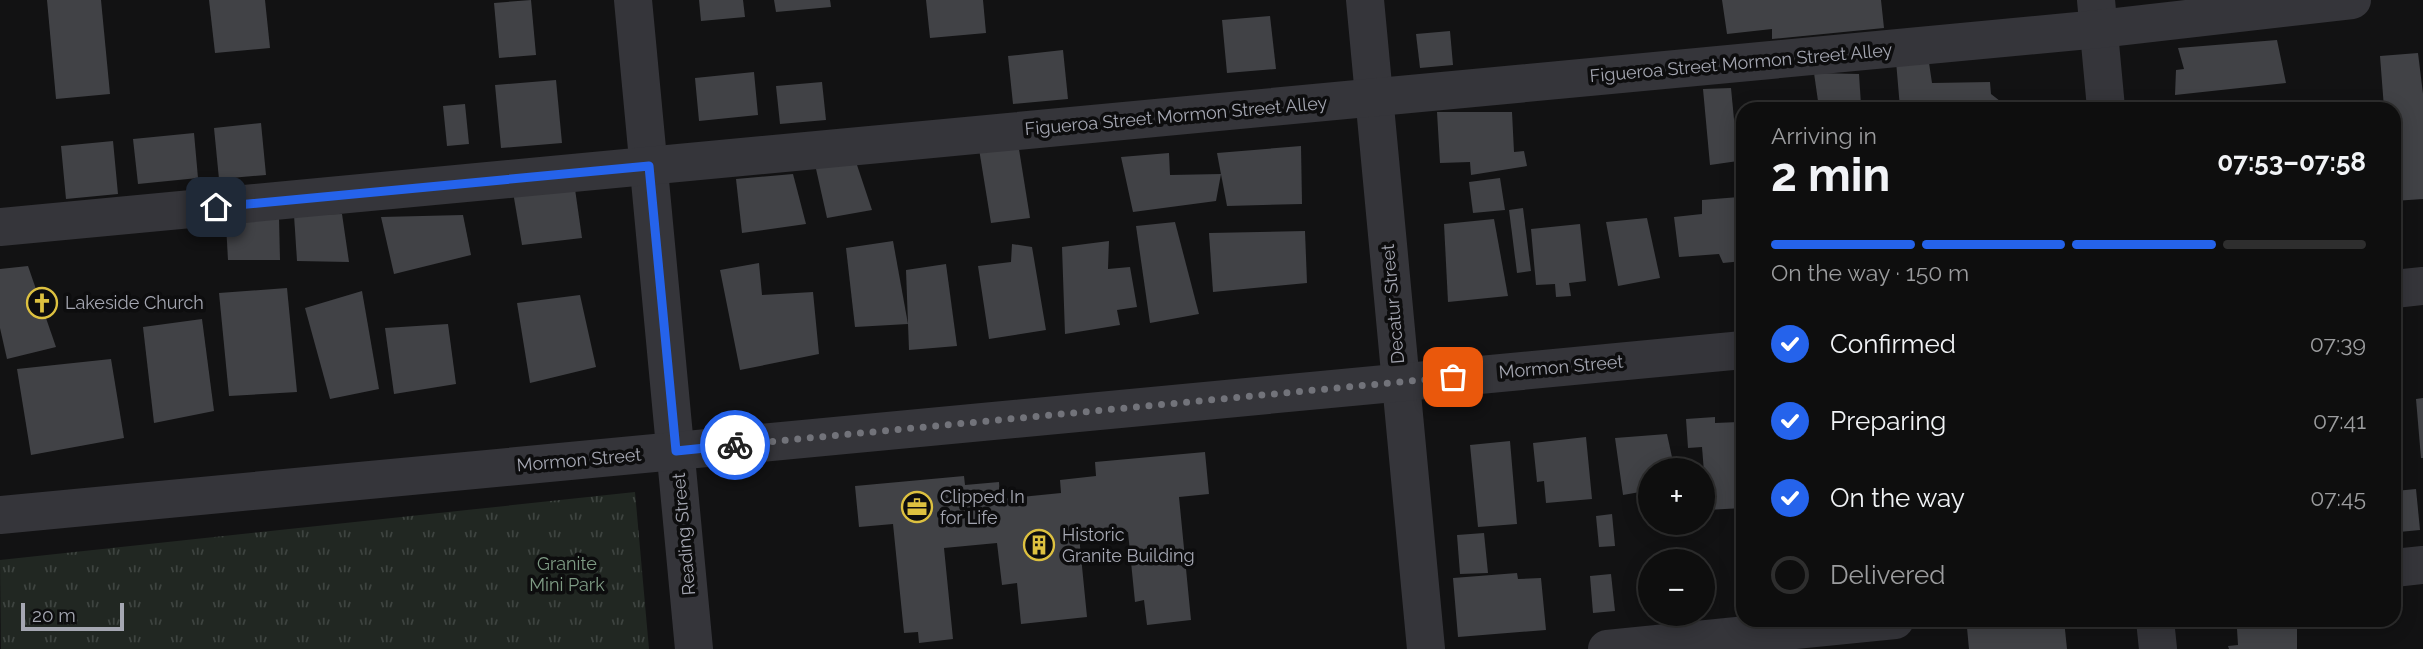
<!DOCTYPE html>
<meta charset="utf-8">
<style>
body{margin:0;font-family:Raleway,sans-serif;background:#171717;color:#f1f3f6;height:100vh;display:flex;flex-direction:column;font-size:26px;white-space:nowrap}
*{box-sizing:border-box;margin:0}
p{font-size:23px;color:#9b9c9e}
.icon{flex:none;width:38px;height:38px;fill:none;stroke:currentColor;stroke-width:2;stroke-linecap:round;stroke-linejoin:round}
.map{position:relative;flex:1;overflow:hidden}
.drawer{position:absolute;left:1736px;top:102px;width:665px;height:525px;display:flex;flex-direction:column;background:#0e0e0e;border-radius:21px;box-shadow:0 4px 18px #0003,0 0 0 2px #2e2e2e}
.drawer>*{flex:none}
.buttons{position:absolute;left:1638px;top:458px;display:grid;gap:14px}
.buttons a{display:grid;place-items:center;width:77px;height:77px;border-radius:50%;background:#0e0e0e;box-shadow:0 4px 18px #0003,0 0 0 2px #2e2e2e;font-size:35px}
.scale{position:absolute;left:21px;bottom:18px;width:103px;box-sizing:border-box;padding-left:7px;border:4px solid #a5a7b2;border-top:0;font-size:19px;line-height:24px;white-space:nowrap;color:#a5a7b2;-webkit-text-stroke:5px #0d0d0e;paint-order:stroke}
.pin{position:absolute;display:grid;place-items:center;width:60px;height:60px;color:#fff;margin:-30px;border-radius:14px;box-shadow:0 4px 10px #0006}
.courier{position:absolute;display:grid;place-items:center;width:70px;height:70px;margin:-35px;border:5px solid #2563eb;border-radius:50%;background:#fff;color:#222;box-shadow:0 2px 9px #0007}
.overview em{font-style:normal;font-weight:700}
.overview div{display:flex;flex-direction:column-reverse}
.overview{display:flex;align-items:center;justify-content:space-between;height:119px;padding:0 35px}
h1{font-size:46px;font-weight:700;line-height:52px}
.bar{display:grid;grid-template-columns:repeat(4,1fr);gap:10px 7px;align-content:center;height:84px;padding:0 35px}
.bar i{height:9px;border-radius:5px;background:#2e2e2e}
.bar .on{background:#2563eb}
.bar p{grid-column:span 4}
ol{padding:0 35px;list-style:none}
li{display:flex;align-items:center;gap:21px;height:77px}
li p{margin-inline-start:auto}
li .icon{padding:7px;border-radius:50%;background:#2563eb;color:#fff;stroke-width:4}
li:last-child{color:#9b9c9e}
li i{width:38px;height:38px;border:4px solid #2e2e2e;border-radius:50%}
.map>svg:first-child{display:block}
</style>
<div class="map">
<svg width="2423" height="649" viewBox="0 0 2423 649">
<defs>
<pattern id="grass-tufts" width="24" height="20" patternUnits="userSpaceOnUse" patternTransform="scale(1.75)"><rect width="24" height="20" fill="#212722"/><path d="M3 7l-1-3M5 7V3M7 7l1-3M15 17l-1-3M17 17v-4M19 17l1-3" fill="none" stroke="#3e4440"/></pattern>
</defs>
<rect width="100%" height="100%" fill="#121213"/>
<!-- grass -->
<polygon fill="url(#grass-tufts)" points="635,492 649,649 1,649 0,560"/>
<!-- building -->
<g fill="#414246">
<polygon points="47,0 101,0 110,94 56,99"/>
<polygon points="209,0 265,0 270,48 215,53"/>
<polygon points="531,0 536,55 499,58 494,3"/>
<polygon points="699,0 743,0 745,17 701,21"/>
<polygon points="774,0 830,0 831,7 776,12"/>
<polygon points="926,0 983,0 986,33 930,38"/>
<polygon points="1722,0 1881,0 1884,28 1772,39 1772,29 1727,34"/>
<polygon points="1270,16 1276,69 1227,73 1222,20"/>
<polygon points="1450,31 1453,65 1420,68 1416,34"/>
<polygon points="2277,40 2286,83 2175,95 2176,70 2184,69 2178,48"/>
<polygon points="1063,50 1068,99 1013,104 1008,56"/>
<polygon points="2418,53 2423,94 2423,199 2394,201 2394,108 2384,108 2380,56"/>
<polygon points="1928,56 1932,83 1990,82 1991,94 2009,108 1900,108 1896,61"/>
<polygon points="754,72 758,115 699,121 695,78"/>
<polygon points="1814,73 1859,74 1861,105 1819,108"/>
<polygon points="556,80 562,143 501,148 495,85"/>
<polygon points="822,82 826,120 780,124 776,86"/>
<polygon points="1731,88 1738,161 1710,165 1703,89"/>
<polygon points="465,104 469,144 447,146 443,106"/>
<polygon points="2233,104 2234,108 2217,108 2217,107"/>
<polygon points="1437,112 1512,112 1514,152 1524,151 1527,166 1471,175 1470,162 1440,163"/>
<polygon points="261,123 266,175 219,179 214,128"/>
<polygon points="194,133 198,178 138,184 133,139"/>
<polygon points="113,141 118,194 66,199 61,146"/>
<polygon points="1018,143 1030,218 991,223 979,149"/>
<polygon points="1301,146 1302,204 1227,206 1217,153"/>
<polygon points="812,151 854,156 872,210 827,218"/>
<polygon points="1169,153 1170,175 1221,174 1216,201 1133,212 1121,157"/>
<polygon points="793,174 806,224 742,233 736,179"/>
<polygon points="1500,178 1505,210 1473,213 1469,182"/>
<polygon points="575,189 582,238 522,245 513,192"/>
<polygon points="1739,197 1743,261 1723,263 1719,254 1679,257 1674,217 1702,214 1702,200"/>
<polygon points="1523,208 1531,271 1517,273 1509,210"/>
<polygon points="342,214 349,262 297,261 294,215"/>
<polygon points="463,215 471,255 394,274 381,217"/>
<polygon points="279,218 280,260 228,260 226,224"/>
<polygon points="1647,218 1660,278 1618,286 1606,222"/>
<polygon points="1494,219 1508,296 1448,302 1444,224"/>
<polygon points="1175,222 1199,314 1150,323 1136,226"/>
<polygon points="1580,224 1586,281 1569,283 1571,296 1556,297 1555,284 1536,285 1531,229"/>
<polygon points="1305,231 1307,283 1213,292 1209,233"/>
<polygon points="893,241 908,324 855,327 846,248"/>
<polygon points="1109,241 1108,269 1130,267 1137,307 1117,310 1120,325 1065,334 1062,247"/>
<polygon points="1012,244 1032,247 1046,330 989,339 978,266 1011,262"/>
<polygon points="759,263 762,295 813,292 819,354 740,370 720,270"/>
<polygon points="946,264 957,346 909,350 906,270"/>
<polygon points="28,266 56,347 7,359 0,328 0,269"/>
<polygon points="287,288 297,392 229,396 219,293"/>
<polygon points="362,291 379,389 330,399 305,308"/>
<polygon points="580,295 596,367 530,383 517,303"/>
<polygon points="202,319 214,411 154,423 143,327"/>
<polygon points="448,324 456,384 394,394 385,328"/>
<polygon points="111,359 124,438 31,455 17,369"/>
<polygon points="2423,398 2423,458 2421,458 2416,399"/>
<polygon points="1715,417 1715,423 1739,422 1743,508 1707,510 1702,447 1688,448 1686,419"/>
<polygon points="1667,434 1675,471 1650,471 1650,507 1642,508 1640,492 1623,495 1615,438"/>
<polygon points="1586,437 1592,499 1546,503 1544,481 1537,482 1533,443"/>
<polygon points="1510,441 1517,524 1478,527 1470,445"/>
<polygon points="1205,452 1209,494 1179,497 1191,620 1147,625 1144,600 1135,602 1128,532 1079,536 1087,617 1021,624 1017,583 1002,585 997,543 944,548 953,639 919,643 918,632 904,633 893,524 859,527 855,486 964,476 965,485 999,482 1000,499 1061,493 1060,480 1096,476 1095,462"/>
<polygon points="2416,489 2420,530 2399,532 2395,491"/>
<polygon points="1612,514 1615,546 1599,547 1596,516"/>
<polygon points="1484,533 1488,573 1460,574 1457,535"/>
<polygon points="1517,573 1518,579 1541,578 1546,630 1458,637 1453,578"/>
<polygon points="1611,574 1615,611 1593,613 1590,576"/>
<polygon points="2047,620 2064,620 2067,649 1969,649 1967,628"/>
<polygon points="2232,620 2243,620 2244,625 2257,624 2257,629 2267,628 2266,621 2293,620 2297,623 2297,649 2229,649 2228,646 2238,645 2237,629 2233,629"/>
</g>
<g fill="none" stroke-linecap="round" stroke-linejoin="round">
<!-- minor -->
<g stroke="#35353a" stroke-width="38">
<polyline points="633,0 694,649"/>
<polyline points="1365,0 1426,649"/>
<polyline points="2096,0 2106,108"/>
<polyline points="0,227 2099,29 2352,0"/>
<polyline points="2394,289 2423,286"/>
<polyline points="0,515 1743,350"/>
<polyline points="2394,568 2423,565"/>
<polyline points="2155,620 2158,649"/>
<polyline points="1607,649 1895,620"/>
</g>
</g>
<g fill="none" stroke-linecap="round" stroke-linejoin="round">
<!-- done -->
<polyline stroke="#72737a" stroke-width="7" stroke-dasharray="0 12.6" points="735,445 1453,377"/>
<!-- route -->
<polyline stroke="#2563eb" stroke-width="9" points="216,207 649,166 676,451 735,445"/>
</g>
<!-- icons -->
<defs>
<g id="church-ring" transform="scale(1.575)"><circle r="9.5" fill="#0d0d0e" stroke="#ddc140" stroke-width="1.5"/><path d="M-1.2-6h2.4v3.5h3.3v2.4h-3.3V6h-2.4V-.1h-3.3v-2.4h3.3Z" fill="#ddc140"/></g>
<g id="office-ring" transform="scale(1.575)"><circle r="9.5" fill="#0d0d0e" stroke="#ddc140" stroke-width="1.5"/><path d="M-6-3h4V-5.5h4V-3h4V5H-6ZM-1-4.5V-3h2v-1.5ZM-6 0V1H6V0Z" fill="#ddc140"/></g>
<g id="building-ring" transform="scale(1.575)"><circle r="9.5" fill="#0d0d0e" stroke="#ddc140" stroke-width="1.5"/><path d="M-4-6H4V6H1V3H-1V6H-4ZM-2.5-4.3h1.7v1.8h-1.7ZM.8-4.3h1.7v1.8H.8ZM-2.5-1h1.7V.8h-1.7ZM.8-1h1.7V.8H.8Z" fill="#ddc140"/></g>
</defs>
<g fill-rule="evenodd">
<use href="#church-ring" x="42" y="303"/>
<use href="#office-ring" x="917" y="507"/>
<use href="#building-ring" x="1039" y="545"/>
</g>
<g text-anchor="middle" stroke-width="7" stroke-linejoin="round" paint-order="stroke">
<!-- street labels -->
<g font-size="18" fill="#a5a7b2" stroke="#0d0d0e">
<text transform="translate(1741 63) rotate(-5)" y="6">Figueroa Street Mormon Street Alley</text>
<text transform="translate(1176 116) rotate(-5)" y="6">Figueroa Street Mormon Street Alley</text>
<text transform="translate(1393 304) rotate(-95)" y="6">Decatur Street</text>
<text transform="translate(1561 367) rotate(-5)" y="6">Mormon Street</text>
<text transform="translate(579 460) rotate(-5)" y="6">Mormon Street</text>
<text transform="translate(684 534) rotate(-95)" y="6">Reading Street</text>
</g>
<!-- poi labels -->
<g font-size="18" fill="#a5a7b2" stroke="#0d0d0e" text-anchor="start">
<text x="65" y="309">Lakeside Church</text>
<text x="940" y="503">Clipped In<tspan x="940" dy="21">for Life</tspan></text>
<text x="1062" y="541">Historic<tspan x="1062" dy="21">Granite Building</tspan></text>
</g>
<!-- park labels -->
<g font-size="18" fill="#7e9b84" stroke="#0d0d0e">
<text x="567" y="570">Granite<tspan x="567" dy="21">Mini Park</tspan></text>
</g>
</g>
</svg>
<div class="buttons">
<a>+</a>
<a>−</a>
</div>
<div class="scale">20 m</div>
<div class="pin" style="left:1453px;top:377px;background:#ea580c"><svg class="icon" aria-label="bag" viewBox="0 0 24 24"><path d="M5 8h14l-1 12H6zM9 8a3 3 0 0 1 6 0"/></svg></div>
<div class="pin" style="left:216px;top:207px;background:#1f2937"><svg class="icon" aria-label="home" viewBox="0 0 24 24"><path d="M3 11l9-7 9 7M6 9v11h12V9"/></svg></div>
<div class="courier" style="left:735px;top:445px"><svg class="icon" aria-label="bike" viewBox="0 0 24 24"><circle cx="6" cy="16" r="4"/><circle cx="18" cy="16" r="4"/><path d="M6 16l4-8h5l3 8M10 8l3 8H6M13 5h3"/></svg></div>
<section class="drawer">
<div class="overview"><div><h1>2 min</h1><p>Arriving in</p></div><em>07:53–07:58</em></div>
<div class="bar"><i class="on"></i><i class="on"></i><i class="on"></i><i></i><p>On the way · 150 m</p></div>
<ol>
<li><svg class="icon" aria-label="check" viewBox="0 0 24 24"><path d="M5 12l5 5 9-10"/></svg>Confirmed<p>07:39</p></li>
<li><svg class="icon" aria-label="check" viewBox="0 0 24 24"><path d="M5 12l5 5 9-10"/></svg>Preparing<p>07:41</p></li>
<li><svg class="icon" aria-label="check" viewBox="0 0 24 24"><path d="M5 12l5 5 9-10"/></svg>On the way<p>07:45</p></li>
<li><i></i>Delivered</li>
</ol>
</section>
</div>
